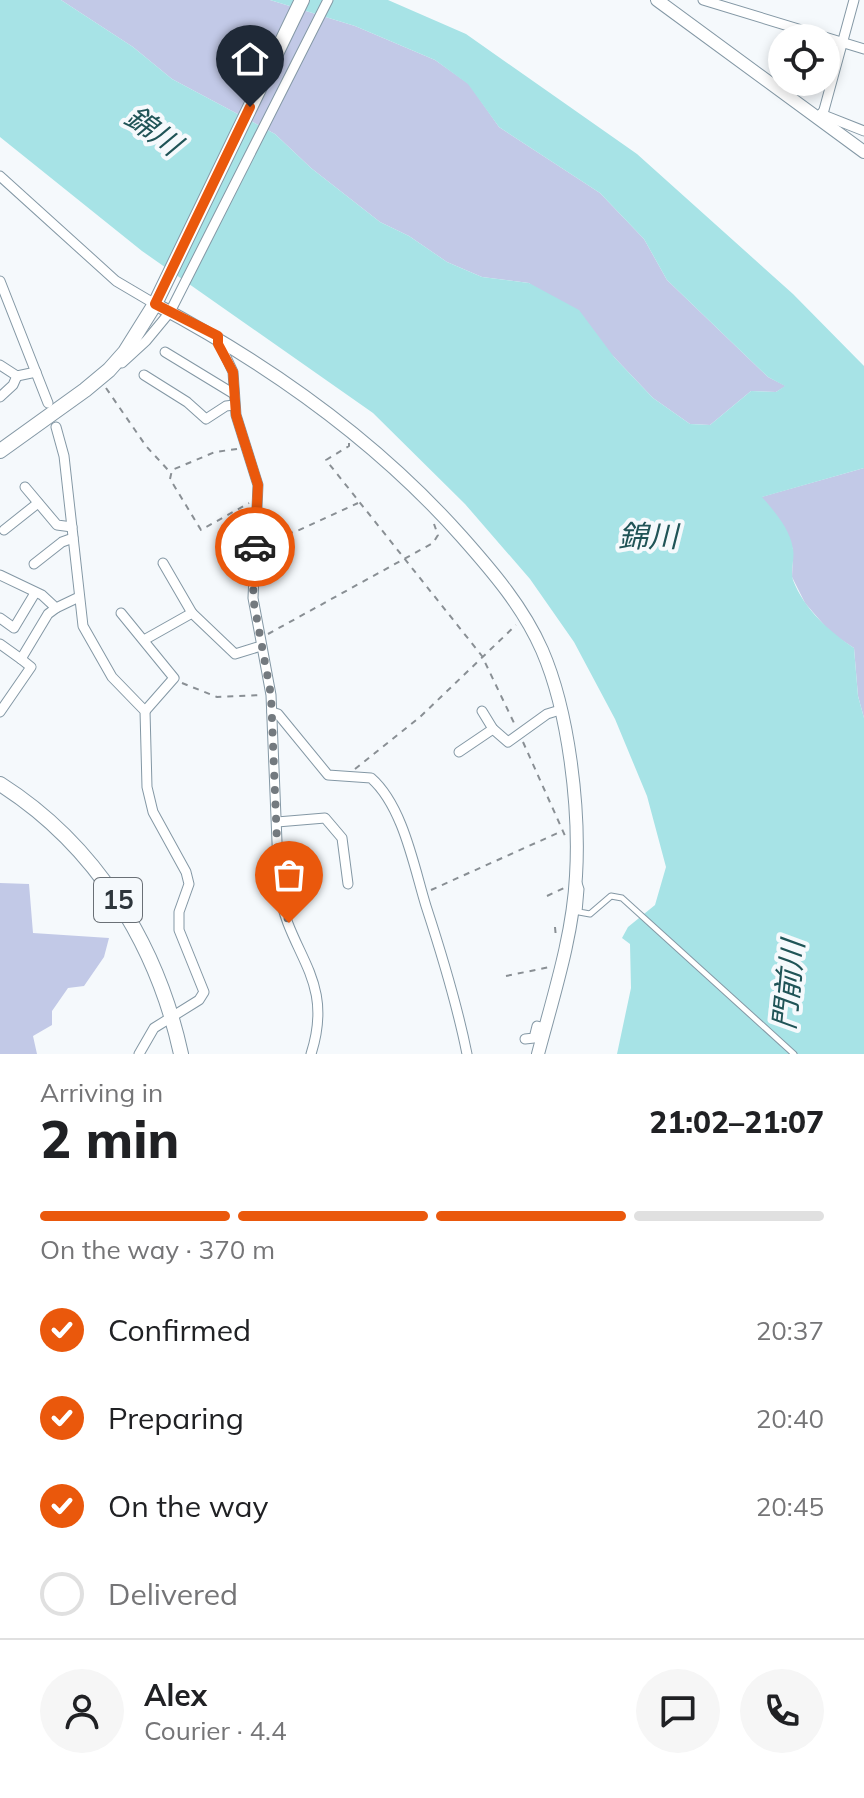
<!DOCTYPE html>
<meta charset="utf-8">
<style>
body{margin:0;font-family:Mulish,"Noto Sans JP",sans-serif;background:#f6f6f6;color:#202124;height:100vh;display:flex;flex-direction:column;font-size:30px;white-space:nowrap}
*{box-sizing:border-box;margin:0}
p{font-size:26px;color:#757577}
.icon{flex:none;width:44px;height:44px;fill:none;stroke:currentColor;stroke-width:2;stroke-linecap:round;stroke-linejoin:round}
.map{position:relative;height:1054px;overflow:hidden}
.details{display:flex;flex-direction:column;background:#fff;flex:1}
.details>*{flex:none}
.controls{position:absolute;left:768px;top:24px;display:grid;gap:16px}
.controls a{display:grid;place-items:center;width:72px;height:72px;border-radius:50%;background:#fff;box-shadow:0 4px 12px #0003;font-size:40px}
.pin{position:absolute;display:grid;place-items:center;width:68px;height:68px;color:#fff;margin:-82px -34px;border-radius:50% 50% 50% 0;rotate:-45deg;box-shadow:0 0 8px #0007}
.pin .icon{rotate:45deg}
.courier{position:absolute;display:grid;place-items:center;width:80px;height:80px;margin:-40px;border:6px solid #ea580c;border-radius:50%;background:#fff;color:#222;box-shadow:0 2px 10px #0007}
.overview em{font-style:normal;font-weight:800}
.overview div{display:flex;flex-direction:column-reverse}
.overview{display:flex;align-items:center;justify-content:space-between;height:136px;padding:0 40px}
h1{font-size:52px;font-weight:800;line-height:60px}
.bar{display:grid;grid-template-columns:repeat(4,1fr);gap:12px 8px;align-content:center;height:96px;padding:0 40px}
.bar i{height:10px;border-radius:6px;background:#e0e0e0}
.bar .on{background:#ea580c}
.bar p{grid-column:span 4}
.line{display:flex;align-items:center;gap:20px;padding:0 40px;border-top:2px solid #e0e0e0}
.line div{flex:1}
.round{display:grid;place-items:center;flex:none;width:84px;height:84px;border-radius:42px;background:#f6f6f6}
ol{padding:0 40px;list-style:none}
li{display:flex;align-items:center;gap:24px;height:88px}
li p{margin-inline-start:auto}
li .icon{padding:8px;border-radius:50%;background:#ea580c;color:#fff;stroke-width:4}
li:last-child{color:#757577}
li i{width:44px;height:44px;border:4px solid #e0e0e0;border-radius:50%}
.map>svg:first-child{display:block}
</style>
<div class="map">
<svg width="864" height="1054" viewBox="0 0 864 1054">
<rect width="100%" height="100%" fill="#f5f9fc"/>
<!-- green -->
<g fill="#c2c9e7">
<polygon points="61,0 270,0 355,26 435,60 469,84 499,127 600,193 644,239 667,280 768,377 786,386 776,392 751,391 710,425 690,424 653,398 614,357 529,283 482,277 447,262 409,236 380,222 311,168 275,134 172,79 133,47"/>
<polygon points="864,468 864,718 858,696 854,648 831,633 805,603 792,577 793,549 761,497"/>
<polygon points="0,883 29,884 33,933 109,938 104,957 84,986 68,988 52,1011 52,1025 33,1036 37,1054 0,1054"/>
</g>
<!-- water -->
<path fill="#a7e3e6" d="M 0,0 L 61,0 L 133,47 L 172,79 L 275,134 L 311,168 L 380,222 L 409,236 L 447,262 L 482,277 L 529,283 L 579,310 L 614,357 L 653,398 L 690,424 L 710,425 L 751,391 L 776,392 L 785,386 L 768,377 L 667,280 L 644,239 L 600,193 L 499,127 L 468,84 L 435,60 L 355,26 L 270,0 L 388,0 L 466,34 L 637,154 L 793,294 L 864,366 L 864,468 L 762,497 C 775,512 790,529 793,549 C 795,559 790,570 793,580 C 804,609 829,631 854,648 L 858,696 L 864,718 L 864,1054 L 617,1054 L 631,988 L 630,944 L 622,938 L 628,927 L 655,905 L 666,867 L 647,796 L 615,719 L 574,642 L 530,579 L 465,504 L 373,413 L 142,251 L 0,137 Z"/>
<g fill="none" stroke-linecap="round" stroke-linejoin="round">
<!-- service casing -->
<g stroke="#8498a5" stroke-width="7">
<polyline id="service" points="579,883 581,889 579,912 590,914 611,896 622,898 794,1054"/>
</g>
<!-- minor casing -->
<g stroke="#8498a5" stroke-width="11">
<g id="minor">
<polyline points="703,0 864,49"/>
<polyline points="821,114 864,131"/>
<polyline points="818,119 824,110 854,0"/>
<polyline points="0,176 116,281 155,304"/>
<polyline points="0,281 48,403"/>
<path d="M 218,340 L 233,372 L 236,415 L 258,485 L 253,598 L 271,695 L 279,891 C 290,956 335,979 311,1054"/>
<polyline points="165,352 234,394"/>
<polyline points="122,363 146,341 170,312 328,0"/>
<polyline points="0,365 17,376 36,372"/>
<polyline points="144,375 187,402 206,419 226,406 234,405"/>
<polyline points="0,397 13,385 17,376"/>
<polyline points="56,427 64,456 83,626 112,677 145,711 147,787 153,812 186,872 189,884 179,912 179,930 204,992 199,1000 154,1028 139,1054"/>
<polyline points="25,487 57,525 72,527"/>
<polyline points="4,530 38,503"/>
<polyline points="163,563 192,613"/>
<polyline points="34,564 62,542 73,538"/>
<polyline points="0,575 42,595 56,608 79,597"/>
<polyline points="121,613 174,678 145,711"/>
<polyline points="0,618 14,628 35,593"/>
<polyline points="144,640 192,613 235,654 261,646"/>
<polyline points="0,644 21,659"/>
<polyline points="482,711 493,729 508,742 547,714 560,710"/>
<polyline points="0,712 31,667 21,659 48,614 56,608"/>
<path d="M 272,712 L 278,714 L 328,775 L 371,778 C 403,806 414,867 426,906 C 442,955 457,1004 467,1054"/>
<polyline points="459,752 493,729"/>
<polyline points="277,822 325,818 342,838 348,884"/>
<polyline points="525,1039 534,1038 537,1026 545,1028"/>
</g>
</g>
<!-- tertiary casing -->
<g stroke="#8498a5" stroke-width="14">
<g id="tertiary">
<polyline points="657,0 864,152"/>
<path d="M 155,304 C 270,365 375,439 462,537 C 493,572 523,607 542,650 C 569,712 580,809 576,876 C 573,936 553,997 538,1054"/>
</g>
</g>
<!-- primary casing -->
<g stroke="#8498a5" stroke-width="16">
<g id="primary">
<polyline points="0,451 85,390 109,370 125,352 155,304 302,0"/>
<path d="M 0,784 C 96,845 157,944 181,1054"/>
</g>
</g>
<!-- path -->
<g stroke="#898f94" stroke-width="2" stroke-dasharray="6 6" stroke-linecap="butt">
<polyline points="106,388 146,446 169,471"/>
<polyline points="349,443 349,446 326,460 482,656 515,725"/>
<polyline points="237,449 215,452 172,470 170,479 201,530 249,503"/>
<polyline points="264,541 297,531 358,503"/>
<polyline points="268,634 433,543 438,535 434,524"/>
<polyline points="182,683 217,697 260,695"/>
<polyline points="523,742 566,838"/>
<polyline points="355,769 420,717 516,625"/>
<polyline points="431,890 560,832"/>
<polyline points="547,896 564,888"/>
<polyline points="555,927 556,938"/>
<polyline points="506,976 550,967"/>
</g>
<!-- service -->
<use href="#service" stroke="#fff" stroke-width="5"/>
<!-- minor -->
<use href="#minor" stroke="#fff" stroke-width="9"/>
<!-- tertiary -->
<use href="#tertiary" stroke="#fff" stroke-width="12"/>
<!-- primary -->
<use href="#primary" stroke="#fff" stroke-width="14"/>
</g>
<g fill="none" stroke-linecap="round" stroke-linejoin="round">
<!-- done -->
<polyline stroke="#747a7f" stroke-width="8" stroke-dasharray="0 14.4" points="255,547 253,598 271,695 279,891 289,923"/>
<!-- route -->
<polyline stroke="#ea580c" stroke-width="10" points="250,107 155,304 218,336 218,344 233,372 236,415 258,485 255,547"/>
</g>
<g text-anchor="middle" stroke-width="8" stroke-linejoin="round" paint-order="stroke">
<!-- shield labels -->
<rect fill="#f5f9fc" stroke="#6a7076" stroke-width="2" x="94" y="878" width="48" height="44" rx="6"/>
<g font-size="26" font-weight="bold" fill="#2e363c">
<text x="118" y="909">15</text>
</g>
<!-- water labels -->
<g font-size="30" font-style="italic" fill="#205457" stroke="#f5f9fc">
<text transform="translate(153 131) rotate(36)" y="10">錦川</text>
<text x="648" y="547">錦川</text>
<text transform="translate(789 985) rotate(-84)" y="10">門前川</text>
</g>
</g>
</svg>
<div class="controls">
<a><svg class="icon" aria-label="locate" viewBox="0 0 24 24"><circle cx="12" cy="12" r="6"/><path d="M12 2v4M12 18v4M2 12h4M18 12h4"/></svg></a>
</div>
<div class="pin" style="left:289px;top:923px;background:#ea580c"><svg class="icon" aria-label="bag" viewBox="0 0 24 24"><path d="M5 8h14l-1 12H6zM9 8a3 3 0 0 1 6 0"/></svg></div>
<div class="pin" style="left:250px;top:107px;background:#1f2937"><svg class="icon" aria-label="home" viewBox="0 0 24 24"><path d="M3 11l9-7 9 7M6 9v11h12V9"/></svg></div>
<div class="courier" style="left:255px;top:547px"><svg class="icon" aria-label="car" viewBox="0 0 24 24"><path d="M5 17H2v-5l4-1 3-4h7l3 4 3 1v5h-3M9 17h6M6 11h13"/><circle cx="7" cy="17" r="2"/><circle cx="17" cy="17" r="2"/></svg></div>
</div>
<section class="details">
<div class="overview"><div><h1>2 min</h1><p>Arriving in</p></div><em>21:02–21:07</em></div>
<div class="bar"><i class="on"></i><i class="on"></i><i class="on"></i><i></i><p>On the way · 370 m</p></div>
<ol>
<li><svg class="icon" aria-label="check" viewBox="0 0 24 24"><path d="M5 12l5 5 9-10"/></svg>Confirmed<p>20:37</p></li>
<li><svg class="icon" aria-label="check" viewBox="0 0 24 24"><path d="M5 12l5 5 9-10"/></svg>Preparing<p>20:40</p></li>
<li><svg class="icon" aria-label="check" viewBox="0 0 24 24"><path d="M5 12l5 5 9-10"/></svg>On the way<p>20:45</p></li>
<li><i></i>Delivered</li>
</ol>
<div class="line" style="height:144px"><a class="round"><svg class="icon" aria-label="person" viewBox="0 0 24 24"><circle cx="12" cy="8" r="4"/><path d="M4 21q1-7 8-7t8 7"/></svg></a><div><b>Alex</b><p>Courier · 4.4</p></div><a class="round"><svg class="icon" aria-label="chat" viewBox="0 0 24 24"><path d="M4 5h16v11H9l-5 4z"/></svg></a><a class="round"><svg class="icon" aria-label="phone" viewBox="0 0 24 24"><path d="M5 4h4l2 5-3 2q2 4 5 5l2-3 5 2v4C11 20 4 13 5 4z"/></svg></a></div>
</section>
